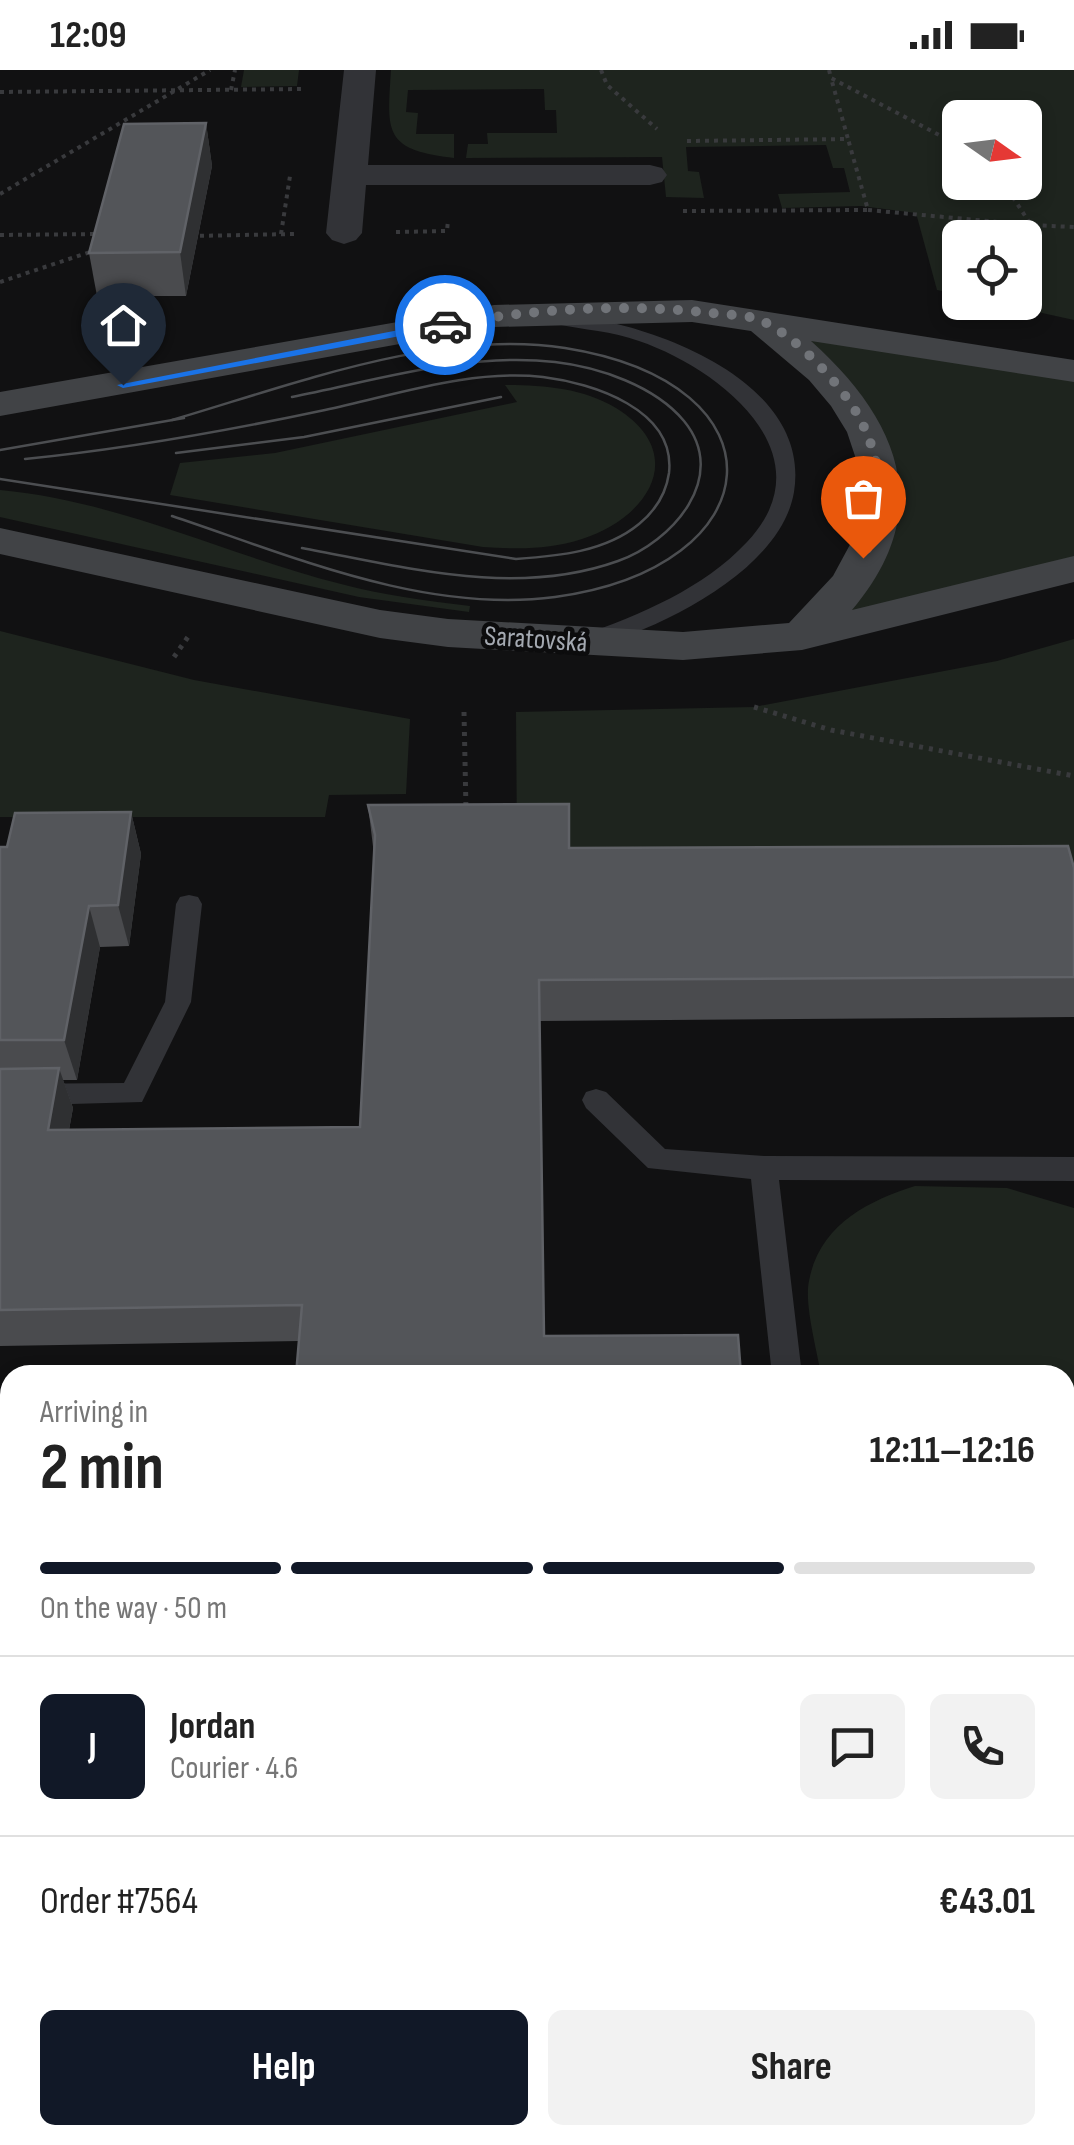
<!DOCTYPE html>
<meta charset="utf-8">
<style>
body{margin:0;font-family:"Sofia Sans Condensed",sans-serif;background:#f2f2f2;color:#222;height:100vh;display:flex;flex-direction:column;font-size:38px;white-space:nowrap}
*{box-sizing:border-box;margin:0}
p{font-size:32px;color:#767676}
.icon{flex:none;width:55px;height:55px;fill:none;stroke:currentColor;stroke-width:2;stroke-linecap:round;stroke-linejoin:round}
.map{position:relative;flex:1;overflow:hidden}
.side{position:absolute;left:0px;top:1295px;width:1075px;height:780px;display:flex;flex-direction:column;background:#fff;border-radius:30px 30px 0 0;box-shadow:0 5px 15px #0003}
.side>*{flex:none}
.needle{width:65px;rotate:104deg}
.tools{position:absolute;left:942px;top:30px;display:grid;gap:20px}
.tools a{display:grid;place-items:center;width:100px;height:100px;border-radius:15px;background:#fff;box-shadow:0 5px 15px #0003;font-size:50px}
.pin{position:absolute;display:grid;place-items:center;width:85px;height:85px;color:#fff;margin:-102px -42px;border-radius:50% 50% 50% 0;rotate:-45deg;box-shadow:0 0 10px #0007}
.pin .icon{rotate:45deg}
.courier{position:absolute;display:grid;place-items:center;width:100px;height:100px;margin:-50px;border:8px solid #1a73e8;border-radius:50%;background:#fff;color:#222;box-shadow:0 2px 12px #0007}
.summary em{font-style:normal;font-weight:700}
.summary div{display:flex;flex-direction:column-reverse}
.summary{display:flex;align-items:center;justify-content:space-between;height:170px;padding:0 40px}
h1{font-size:65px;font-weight:700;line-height:75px}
.bar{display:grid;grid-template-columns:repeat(4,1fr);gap:15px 10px;align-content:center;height:120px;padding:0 40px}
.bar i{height:12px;border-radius:8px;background:#e0e0e0}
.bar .current{background:#111827}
.bar p{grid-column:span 4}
.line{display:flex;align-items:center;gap:25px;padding:0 40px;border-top:2px solid #e0e0e0}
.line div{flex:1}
.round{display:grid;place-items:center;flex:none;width:105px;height:105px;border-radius:15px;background:#f2f2f2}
.action{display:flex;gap:20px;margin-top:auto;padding:20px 40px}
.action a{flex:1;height:115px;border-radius:15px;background:#111827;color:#fff;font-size:40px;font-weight:700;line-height:115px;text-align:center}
.action a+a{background:#f2f2f2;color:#222}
.status{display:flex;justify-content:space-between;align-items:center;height:70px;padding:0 50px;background:#fff;direction:ltr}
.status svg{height:28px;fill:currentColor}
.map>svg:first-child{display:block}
</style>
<div class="status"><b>12:09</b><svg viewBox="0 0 49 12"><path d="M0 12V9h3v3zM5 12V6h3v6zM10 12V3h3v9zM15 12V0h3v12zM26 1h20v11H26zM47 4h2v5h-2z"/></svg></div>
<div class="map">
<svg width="1074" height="2075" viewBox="0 0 1074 2075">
<rect width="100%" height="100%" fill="#111112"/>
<!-- green -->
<g fill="#1e241e" fill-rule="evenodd">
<polygon points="244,0 299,0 297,16 241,17"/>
<path d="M 391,0 L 1074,0 L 1074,250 L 996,233 L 1025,232 L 1025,168 L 960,168 L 960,225 L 937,220 L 916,143 L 861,136 L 782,138 L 778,124 L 850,122 L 844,98 L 833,98 L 826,75 L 686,77 L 688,101 L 699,102 L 704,128 L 666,127 L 662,87 L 466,88 L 468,74 L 488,74 L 487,63 L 557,63 L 556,40 L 545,40 L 544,19 L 408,20 L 406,42 L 418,43 L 416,64 L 454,64 L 454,88 C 383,80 387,62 391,0 ZM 960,48 L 1025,48 L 1025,112 L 960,112 Z"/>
<polygon points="758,249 1074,301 1074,499 802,566 854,508 876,386"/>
<path d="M 505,315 C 543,315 583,318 616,338 C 690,384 648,448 582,469 C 549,480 516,479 483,477 L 170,425 L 180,393 L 275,383 L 517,332 Z"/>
<path d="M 0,420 C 120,431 226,485 341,514 C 383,525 427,531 470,536 L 469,542 L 359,527 L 0,447 Z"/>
<polygon points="0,561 194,610 410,649 406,724 329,725 325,747 0,747"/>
<polygon points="1074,569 1074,892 517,776 516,642 754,637 997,591"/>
<path d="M 915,1116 L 1007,1118 L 1074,1138 L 1074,1505 L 1065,1505 L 1065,1305 L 821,1305 C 817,1280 804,1234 809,1211 C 819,1156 867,1131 915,1116 Z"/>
</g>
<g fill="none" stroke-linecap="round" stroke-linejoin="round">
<!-- path-far1 -->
<g stroke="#393a3d" stroke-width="4" stroke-dasharray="4 5" stroke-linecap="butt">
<polyline points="601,0 607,15 657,59"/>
<polyline points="829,0 831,8 960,76"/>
<polyline points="231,20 235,0"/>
<polyline points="0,22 304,19"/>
<polyline points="687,71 848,69 831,8"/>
<polyline points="1003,112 1031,155 1074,157"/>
<polyline points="0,124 210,0"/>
<polyline points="868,140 1031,155"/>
<polyline points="683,141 868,140 848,69"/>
<polyline points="396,162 447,161 448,150"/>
<polyline points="281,164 290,106"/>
<polyline points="0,165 99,164"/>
<polyline points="191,166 294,164"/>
<polyline points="0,212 96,180"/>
</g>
<!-- path -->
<g stroke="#393a3d" stroke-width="5" stroke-dasharray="4 6" stroke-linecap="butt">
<polyline points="174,587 190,564"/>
<polyline points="754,637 831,660 1074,706"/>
<polyline points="464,642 466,740"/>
</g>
<!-- service -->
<g fill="#323337" fill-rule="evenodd">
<path d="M 563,244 C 649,253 812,309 794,422 C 781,501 658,560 589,578 L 581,576 L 578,571 L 581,566 C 641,544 703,519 747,472 C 830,384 718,298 639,271 C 612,261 584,260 556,254 L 556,246 Z"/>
<polygon points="189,825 198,827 202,834 191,932 142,1032 0,1036 0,1014 124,1013 165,932 176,834 180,827"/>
<polygon points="596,1019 606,1022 665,1079 764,1086 1074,1087 1074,1111 779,1110 802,1305 772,1305 751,1109 648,1098 586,1038 582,1030 586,1022"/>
<rect x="0" y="1335" width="10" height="28"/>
</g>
<!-- minor -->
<g fill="#323337" fill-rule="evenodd">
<polygon points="344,0 376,0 368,95 650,95 662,98 667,105 662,112 650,115 366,115 362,163 356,170 344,174 332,170 326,163"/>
<rect x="1065" y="1511" width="9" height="64"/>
<rect x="0" y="1525" width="10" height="64"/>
<polygon points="263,2065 341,2065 340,2075 262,2075"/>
</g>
<!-- secondary -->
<path fill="#414346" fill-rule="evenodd" d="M 692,230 L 1074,290 L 1074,312 L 811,271 C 899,350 937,440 852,540 L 1074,486 L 1074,512 L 802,580 L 683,590 L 448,577 L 380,568 L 0,484 L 0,458 L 380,540 L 448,549 L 683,562 L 789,553 L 833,506 L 853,469 L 861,431 L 858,395 L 847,362 L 831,336 L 809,310 L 751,261 L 692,252 L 494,257 L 0,346 L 0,322 L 494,235 Z"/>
<!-- tram -->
<g stroke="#4c4e51" stroke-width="2.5">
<path d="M 292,327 C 378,310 467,282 555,292 C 599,297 655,316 684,351 C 730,407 672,472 618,491 C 515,528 405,497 302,478"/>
<path d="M 172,350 C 292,315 439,258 565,278 C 791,314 774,497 555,527 C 425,544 292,486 172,446"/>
<polyline points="0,380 184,348"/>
<polyline points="176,383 304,367 501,327"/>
<path d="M 0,409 L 516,489 C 558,486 605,482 639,454 C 655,441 666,424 669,403 C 676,339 592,313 543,307 C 470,299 396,325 325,340 C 226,361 126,379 25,389"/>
</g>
</g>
<!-- wall -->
<g fill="#4a4b4e">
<polygon points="206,53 212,96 186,226 97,226 89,183"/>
<polygon points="368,735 569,778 1074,798 1074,947 540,951 299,1271 0,1276 0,777 7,777 131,742 141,784 129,876 100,877 77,1010 63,1010 73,1038 69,1060 360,1057 374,785"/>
<polygon points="10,1610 10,1835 0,1836 0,1611"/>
<polygon points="443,2065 606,2065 606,2075 446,2075"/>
</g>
<!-- shaded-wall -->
<g fill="#2f3032">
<polygon points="206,53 212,96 186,226 180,182"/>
<polygon points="131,742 141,784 129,876 118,835"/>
<polygon points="89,836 100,877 77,1010 64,970"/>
<polygon points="59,998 73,1038 62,1098 48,1060"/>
</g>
<!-- building -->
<g fill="#535559" stroke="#606267" stroke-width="2.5">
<polygon points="206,53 180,182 89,183 124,54"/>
<polygon points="569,734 569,778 1068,776 1074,798 1074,907 539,910 544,1266 738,1265 741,1305 296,1305 302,1235 0,1240 0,999 59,998 48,1060 360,1057 375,765 368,735"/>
<polygon points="131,742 118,835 89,836 64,970 0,970 0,777 7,777 15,743"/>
<polygon points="10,1610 10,1808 0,1808 0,1611"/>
<polygon points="460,2065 606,2065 606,2075 458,2075"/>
</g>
<!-- route -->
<polygon fill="#1a73e8" points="445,251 448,257 123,318 117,315"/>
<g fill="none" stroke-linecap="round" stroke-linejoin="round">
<!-- done -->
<path stroke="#717479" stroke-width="10" stroke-dasharray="0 18" d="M 445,255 C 530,239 624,233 711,243 C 726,245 743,244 757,249 C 792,261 843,316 860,349 C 884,395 885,441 863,488"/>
</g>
<g text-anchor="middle" stroke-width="9" stroke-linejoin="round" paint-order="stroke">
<!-- far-street labels -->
<g font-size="28" fill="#a4a9b1" stroke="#0c0c0d">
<text transform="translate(536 568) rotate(4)" y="10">Saratovská</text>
</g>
</g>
</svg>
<div class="tools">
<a><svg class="needle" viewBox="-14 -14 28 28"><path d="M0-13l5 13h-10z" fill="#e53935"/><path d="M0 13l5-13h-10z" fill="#767676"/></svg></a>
<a><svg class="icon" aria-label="locate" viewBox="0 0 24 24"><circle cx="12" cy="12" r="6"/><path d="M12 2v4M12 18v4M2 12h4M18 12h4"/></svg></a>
</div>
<div class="pin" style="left:863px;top:488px;background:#ea580c"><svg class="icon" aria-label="bag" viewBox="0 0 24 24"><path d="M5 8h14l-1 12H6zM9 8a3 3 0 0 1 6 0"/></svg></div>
<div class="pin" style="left:123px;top:315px;background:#1f2937"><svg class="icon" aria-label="home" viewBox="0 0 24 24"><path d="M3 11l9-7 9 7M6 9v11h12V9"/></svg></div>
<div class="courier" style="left:445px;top:255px"><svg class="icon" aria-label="car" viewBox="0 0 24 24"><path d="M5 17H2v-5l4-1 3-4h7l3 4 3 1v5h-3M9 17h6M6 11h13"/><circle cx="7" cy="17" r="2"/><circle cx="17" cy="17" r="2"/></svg></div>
<section class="side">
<div class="summary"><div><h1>2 min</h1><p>Arriving in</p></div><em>12:11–12:16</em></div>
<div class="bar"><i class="current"></i><i class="current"></i><i class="current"></i><i></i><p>On the way · 50 m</p></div>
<div class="line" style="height:180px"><b class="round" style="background:#111827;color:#fff">J</b><div><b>Jordan</b><p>Courier · 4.6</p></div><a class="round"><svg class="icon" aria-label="chat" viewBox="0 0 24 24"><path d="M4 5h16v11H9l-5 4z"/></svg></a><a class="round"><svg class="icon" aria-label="phone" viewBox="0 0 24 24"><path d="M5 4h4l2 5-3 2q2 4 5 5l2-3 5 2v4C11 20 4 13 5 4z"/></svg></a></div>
<div class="line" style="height:130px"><div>Order #7564</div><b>€43.01</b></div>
<div class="action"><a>Help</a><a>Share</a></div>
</section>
</div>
